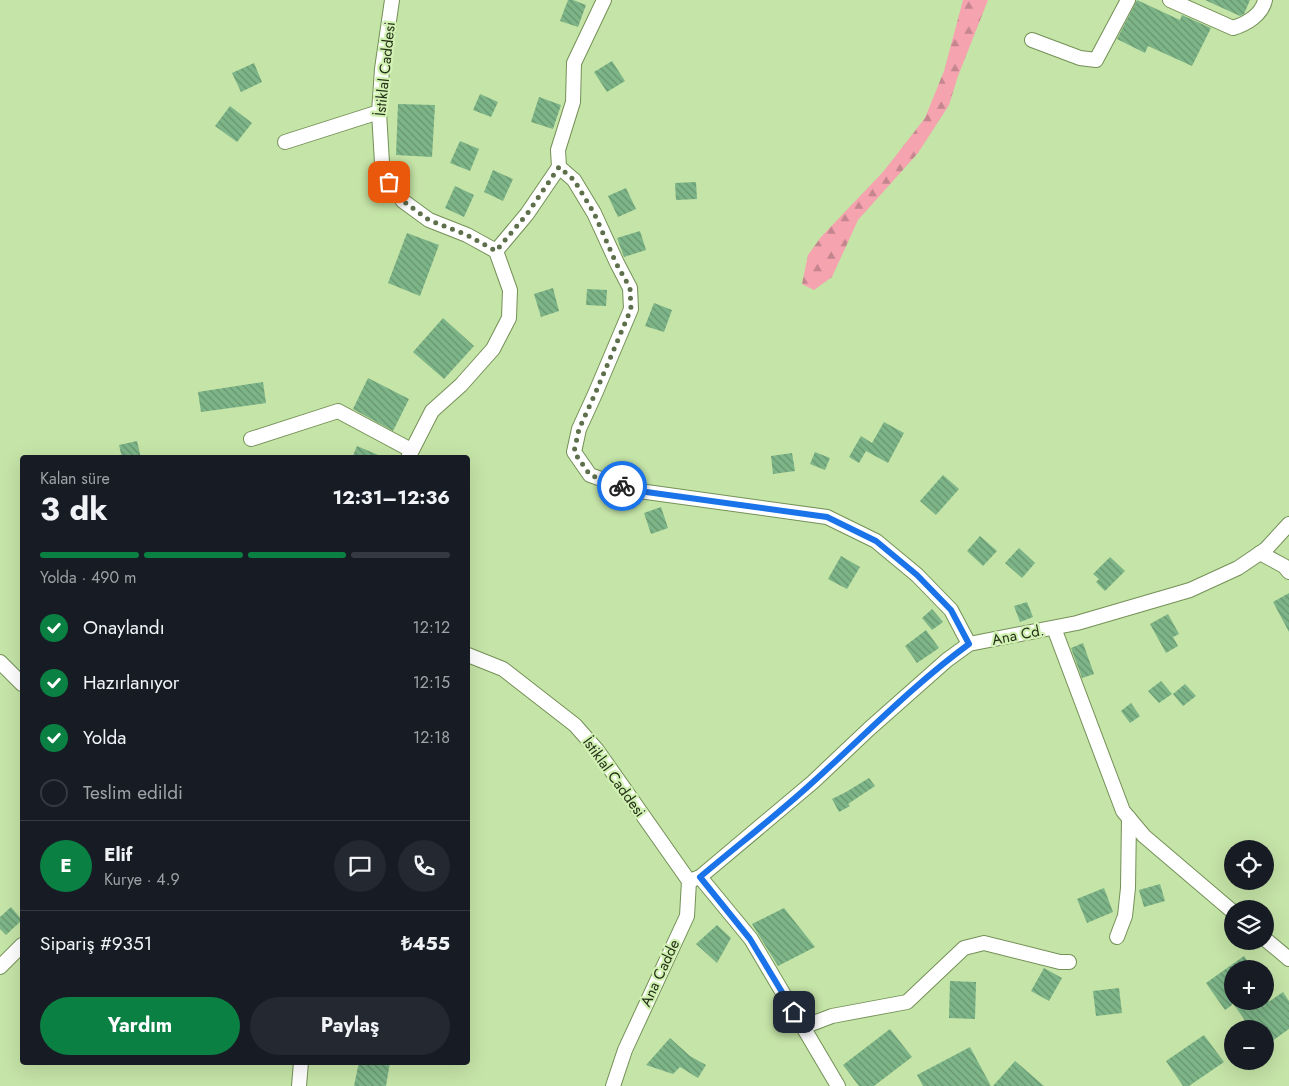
<!DOCTYPE html>
<html lang="tr">
<meta charset="utf-8">
<style>
body{margin:0;font-family:Jost,sans-serif;background:#242831;color:#f1f3f6;height:100vh;display:flex;flex-direction:column;font-size:19px;white-space:nowrap}
*{box-sizing:border-box;margin:0}
p{font-size:16px;color:#9ea1a6}
.icon{flex:none;width:28px;height:28px;fill:none;stroke:currentColor;stroke-width:2;stroke-linecap:round;stroke-linejoin:round}
.map{position:relative;flex:1;overflow:hidden}
.panel{position:absolute;left:20px;top:455px;width:450px;height:610px;display:flex;flex-direction:column;background:#171b24;border-radius:5px;box-shadow:0 5px 20px #0002}
.panel>*{flex:none}
.buttons{position:absolute;left:1224px;top:840px;display:grid;gap:10px}
.buttons a{display:grid;place-items:center;width:50px;height:50px;border-radius:50%;background:#171b24;box-shadow:0 5px 20px #0002;font-size:25px}
.pin{position:absolute;display:grid;place-items:center;width:42px;height:42px;color:#fff;margin:-21px;border-radius:10px;box-shadow:0 2px 8px #0006}
.courier{position:absolute;display:grid;place-items:center;width:50px;height:50px;margin:-25px;border:4px solid #1a73e8;border-radius:50%;background:#fff;color:#222;box-shadow:0 1px 6px #0007}
.head em{font-style:normal;font-weight:700}
.head div{display:flex;flex-direction:column-reverse}
.head{display:flex;align-items:center;justify-content:space-between;height:85px;padding:0 20px}
h1{font-size:32px;font-weight:700;line-height:38px}
.bar{display:grid;grid-template-columns:repeat(4,1fr);gap:8px 5px;align-content:center;height:60px;padding:0 20px}
.bar i{height:6px;border-radius:4px;background:#363941}
.bar .current{background:#0b8043}
.bar p{grid-column:span 4}
.line{display:flex;align-items:center;gap:12px;padding:0 20px;border-top:1px solid #363941}
.line div{flex:1}
.round{display:grid;place-items:center;flex:none;width:52px;height:52px;border-radius:26px;background:#242831}
ol{padding:0 20px;list-style:none}
li{display:flex;align-items:center;gap:15px;height:55px}
li p{margin-inline-start:auto}
li .icon{padding:5px;border-radius:50%;background:#0b8043;color:#fff;stroke-width:4}
li:last-child{color:#9ea1a6}
li i{width:28px;height:28px;border:2px solid #363941;border-radius:50%}
.primary-button{display:flex;gap:10px;margin-top:auto;padding:10px 20px}
.primary-button a{flex:1;height:58px;border-radius:30px;background:#0b8043;color:#fff;font-size:20px;font-weight:700;line-height:58px;text-align:center}
.primary-button a+a{background:#242831;color:#f1f3f6}
.map>svg:first-child{display:block}
</style>
<div class="map">
<svg width="1289" height="1086" viewBox="0 0 1289 1086">
<defs>
<pattern id="forest-firs" width="22" height="20" patternUnits="userSpaceOnUse" patternTransform="scale(1.25)"><rect width="22" height="20" fill="#f4a3af"/><path d="M5 1l3.5 6h-7zM16 11l3.5 6h-7z" fill="#c5858e"/></pattern>
<pattern id="building-back-hatch" width="6" height="6" patternUnits="userSpaceOnUse" patternTransform="scale(1.25)"><rect width="6" height="6" fill="#7db588"/><path d="M-1 5l2 2M0 0l6 6M5-1l2 2" fill="none" stroke="#66946e"/></pattern>
</defs>
<rect width="100%" height="100%" fill="#c5e4a7"/>
<!-- forest -->
<polygon fill="url(#forest-firs)" points="963,0 988,0 958,76 949,105 918,153 858,220 832,277 814,290 802,284 808,255 821,237 883,172 925,118 944,71"/>
<!-- building -->
<g fill="url(#building-back-hatch)">
<polygon points="568,0 573,0 586,5 578,27 560,21"/>
<polygon points="1137,0 1180,20 1182,15 1211,28 1192,66 1148,46 1145,53 1117,39"/>
<polygon points="1205,0 1250,0 1244,14 1240,16"/>
<polygon points="612,61 625,81 607,92 594,72"/>
<polygon points="254,63 262,82 241,92 232,73"/>
<polygon points="480,94 498,102 491,117 473,110"/>
<polygon points="539,97 561,105 553,129 531,122"/>
<polygon points="398,104 435,105 432,157 396,155"/>
<polygon points="230,106 252,123 237,142 215,126"/>
<polygon points="460,141 479,149 470,171 450,163"/>
<polygon points="493,170 513,179 503,201 484,192"/>
<polygon points="696,182 697,199 676,200 675,183"/>
<polygon points="455,186 474,195 464,217 445,208"/>
<polygon points="626,188 636,209 618,217 608,196"/>
<polygon points="640,231 646,250 624,257 617,238"/>
<polygon points="407,233 439,245 420,296 388,283"/>
<polygon points="553,288 559,311 541,317 534,294"/>
<polygon points="587,289 607,290 606,306 586,305"/>
<polygon points="654,303 672,310 664,332 645,326"/>
<polygon points="443,318 474,346 444,379 413,352"/>
<polygon points="368,378 409,399 393,431 353,409"/>
<polygon points="263,382 266,403 201,412 198,392"/>
<polygon points="884,422 904,433 888,463 866,451 859,463 849,457 861,436 872,443"/>
<polygon points="137,441 141,458 122,458 119,445"/>
<polygon points="357,446 383,457 383,458 352,458"/>
<polygon points="815,452 830,458 825,470 810,464"/>
<polygon points="792,453 795,471 773,474 771,456"/>
<polygon points="943,475 959,489 936,515 920,501"/>
<polygon points="661,507 668,528 651,534 644,513"/>
<polygon points="980,536 997,551 983,566 967,551"/>
<polygon points="1019,548 1035,563 1022,578 1005,563"/>
<polygon points="841,556 860,567 847,589 828,579"/>
<polygon points="1110,557 1125,571 1105,591 1096,582 1099,579 1093,574"/>
<polygon points="1289,593 1289,632 1273,602"/>
<polygon points="1027,602 1033,617 1020,622 1014,606"/>
<polygon points="932,609 943,622 932,630 922,618"/>
<polygon points="1168,614 1179,634 1173,637 1178,646 1166,653 1150,624"/>
<polygon points="926,630 939,648 917,663 905,646"/>
<polygon points="1083,643 1094,674 1082,678 1071,648"/>
<polygon points="1161,681 1172,694 1159,703 1148,691"/>
<polygon points="1185,684 1196,696 1183,706 1173,694"/>
<polygon points="1131,703 1140,716 1130,723 1121,711"/>
<polygon points="869,778 875,786 848,804 850,806 839,812 832,799 846,792"/>
<polygon points="1160,884 1165,901 1144,907 1139,890"/>
<polygon points="1104,888 1113,912 1087,923 1077,899"/>
<polygon points="11,907 22,920 6,935 0,929 0,917"/>
<polygon points="784,908 815,947 778,966 752,924"/>
<polygon points="717,925 731,938 717,963 696,944"/>
<polygon points="1244,956 1253,969 1232,969 1232,1001 1270,1001 1283,992 1289,1001 1289,1029 1265,1046 1265,1029 1251,1029 1232,1002 1232,1005 1225,1010 1206,983"/>
<polygon points="1044,968 1062,978 1049,1001 1031,991"/>
<polygon points="950,981 976,982 975,1019 949,1018"/>
<polygon points="1119,988 1122,1013 1096,1016 1093,991"/>
<polygon points="890,1029 912,1057 874,1086 859,1086 843,1065"/>
<polygon points="1204,1035 1224,1062 1189,1086 1183,1086 1166,1061"/>
<polygon points="670,1038 690,1056 706,1065 698,1078 680,1067 673,1074 646,1065"/>
<polygon points="970,1047 991,1086 923,1086 917,1075"/>
<polygon points="1015,1061 1044,1086 993,1086"/>
<polygon points="359,1062 390,1062 386,1086 354,1086"/>
</g>
<g fill="none" stroke-linecap="round" stroke-linejoin="round">
<!-- minor casing -->
<g stroke="#749057" stroke-width="16">
<g id="minor">
<polyline points="392,0 382,69 379,112 382,163 389,182 403,201 429,220 467,235 496,251 510,290 509,318 493,349 461,385 432,411 408,458"/>
<path d="M 1170,0 L 1233,28 C 1246,24 1262,15 1265,0"/>
<polyline points="1032,40 1080,58 1096,60 1128,0"/>
<polyline points="285,142 379,112"/>
<polyline points="559,167 574,180 594,213 617,263 630,288 631,309 595,394 579,429 574,452 590,475 632,490 827,517 876,541 917,575 951,610 969,644"/>
<polyline points="496,251 527,214 559,167 558,150 573,102 574,63 604,0"/>
<polyline points="251,439 338,411 411,450"/>
<polyline points="1260,553 1284,566 1289,572"/>
<polyline points="1054,628 1123,811 1144,836 1232,911"/>
<polyline points="468,655 503,669 575,725 597,750 689,881 687,916 625,1050 613,1086"/>
<polyline points="0,662 22,684"/>
<polyline points="700,877 751,939 838,1086"/>
<polyline points="689,881 700,877 813,782 869,729 947,660 969,644 1077,623 1190,590 1238,568 1266,549 1289,524"/>
<polyline points="1117,937 1125,916 1128,888 1129,818"/>
<polyline points="1265,939 1289,959"/>
<polyline points="0,967 22,945"/>
<polyline points="803,1027 832,1016 907,1002 964,948 984,943 1060,962 1069,962"/>
<polyline points="299,1086 301,1062"/>
</g>
</g>
<!-- minor -->
<use href="#minor" stroke="#fff" stroke-width="14"/>
</g>
<g fill="none" stroke-linecap="round" stroke-linejoin="round">
<!-- done -->
<polyline stroke="#5e704b" stroke-width="5" stroke-dasharray="0 9" points="389,182 403,201 429,220 467,235 496,251 527,214 559,167 574,180 594,213 616,263 630,288 631,309 595,394 579,429 574,452 590,475 622,486"/>
<!-- route -->
<path stroke="#1a73e8" stroke-width="6" d="M 622,486 L 632,490 L 827,517 L 876,541 L 917,575 L 951,610 L 969,644 C 913,685 865,735 813,782 C 777,815 738,845 700,877 L 750,939 L 794,1012"/>
</g>
<g text-anchor="middle" stroke-width="4.5" stroke-linejoin="round" paint-order="stroke">
<!-- street labels -->
<g font-size="15" fill="#263119" stroke="#d2f2b4">
<text transform="translate(385 69) rotate(-84)" y="5">İstiklal Caddesi</text>
<text transform="translate(1018 635) rotate(-11)" y="5">Ana Cd.</text>
<text transform="translate(614 777) rotate(54)" y="5">İstiklal Caddesi</text>
<text transform="translate(660 973) rotate(-65)" y="5">Ana Cadde</text>
</g>
</g>
</svg>
<div class="buttons">
<a><svg class="icon" aria-label="locate" viewBox="0 0 24 24"><circle cx="12" cy="12" r="6"/><path d="M12 2v4M12 18v4M2 12h4M18 12h4"/></svg></a>
<a><svg class="icon" aria-label="layers" viewBox="0 0 24 24"><path d="M12 4l9 5-9 5-9-5zM3 14l9 5 9-5"/></svg></a>
<a>+</a>
<a>−</a>
</div>
<div class="pin" style="left:389px;top:182px;background:#ea580c"><svg class="icon" aria-label="bag" viewBox="0 0 24 24"><path d="M5 8h14l-1 12H6zM9 8a3 3 0 0 1 6 0"/></svg></div>
<div class="pin" style="left:794px;top:1012px;background:#1f2937"><svg class="icon" aria-label="home" viewBox="0 0 24 24"><path d="M3 11l9-7 9 7M6 9v11h12V9"/></svg></div>
<div class="courier" style="left:622px;top:486px"><svg class="icon" aria-label="bike" viewBox="0 0 24 24"><circle cx="6" cy="16" r="4"/><circle cx="18" cy="16" r="4"/><path d="M6 16l4-8h5l3 8M10 8l3 8H6M13 5h3"/></svg></div>
<section class="panel">
<div class="head"><div><h1>3 dk</h1><p>Kalan süre</p></div><em>12:31–12:36</em></div>
<div class="bar"><i class="current"></i><i class="current"></i><i class="current"></i><i></i><p>Yolda · 490 m</p></div>
<ol>
<li><svg class="icon" aria-label="check" viewBox="0 0 24 24"><path d="M5 12l5 5 9-10"/></svg>Onaylandı<p>12:12</p></li>
<li><svg class="icon" aria-label="check" viewBox="0 0 24 24"><path d="M5 12l5 5 9-10"/></svg>Hazırlanıyor<p>12:15</p></li>
<li><svg class="icon" aria-label="check" viewBox="0 0 24 24"><path d="M5 12l5 5 9-10"/></svg>Yolda<p>12:18</p></li>
<li><i></i>Teslim edildi</li>
</ol>
<div class="line" style="height:90px"><b class="round" style="background:#0b8043;color:#fff">E</b><div><b>Elif</b><p>Kurye · 4.9</p></div><a class="round"><svg class="icon" aria-label="chat" viewBox="0 0 24 24"><path d="M4 5h16v11H9l-5 4z"/></svg></a><a class="round"><svg class="icon" aria-label="phone" viewBox="0 0 24 24"><path d="M5 4h4l2 5-3 2q2 4 5 5l2-3 5 2v4C11 20 4 13 5 4z"/></svg></a></div>
<div class="line" style="height:65px"><div>Sipariş #9351</div><b>₺455</b></div>
<div class="primary-button"><a>Yardım</a><a>Paylaş</a></div>
</section>
</div>
